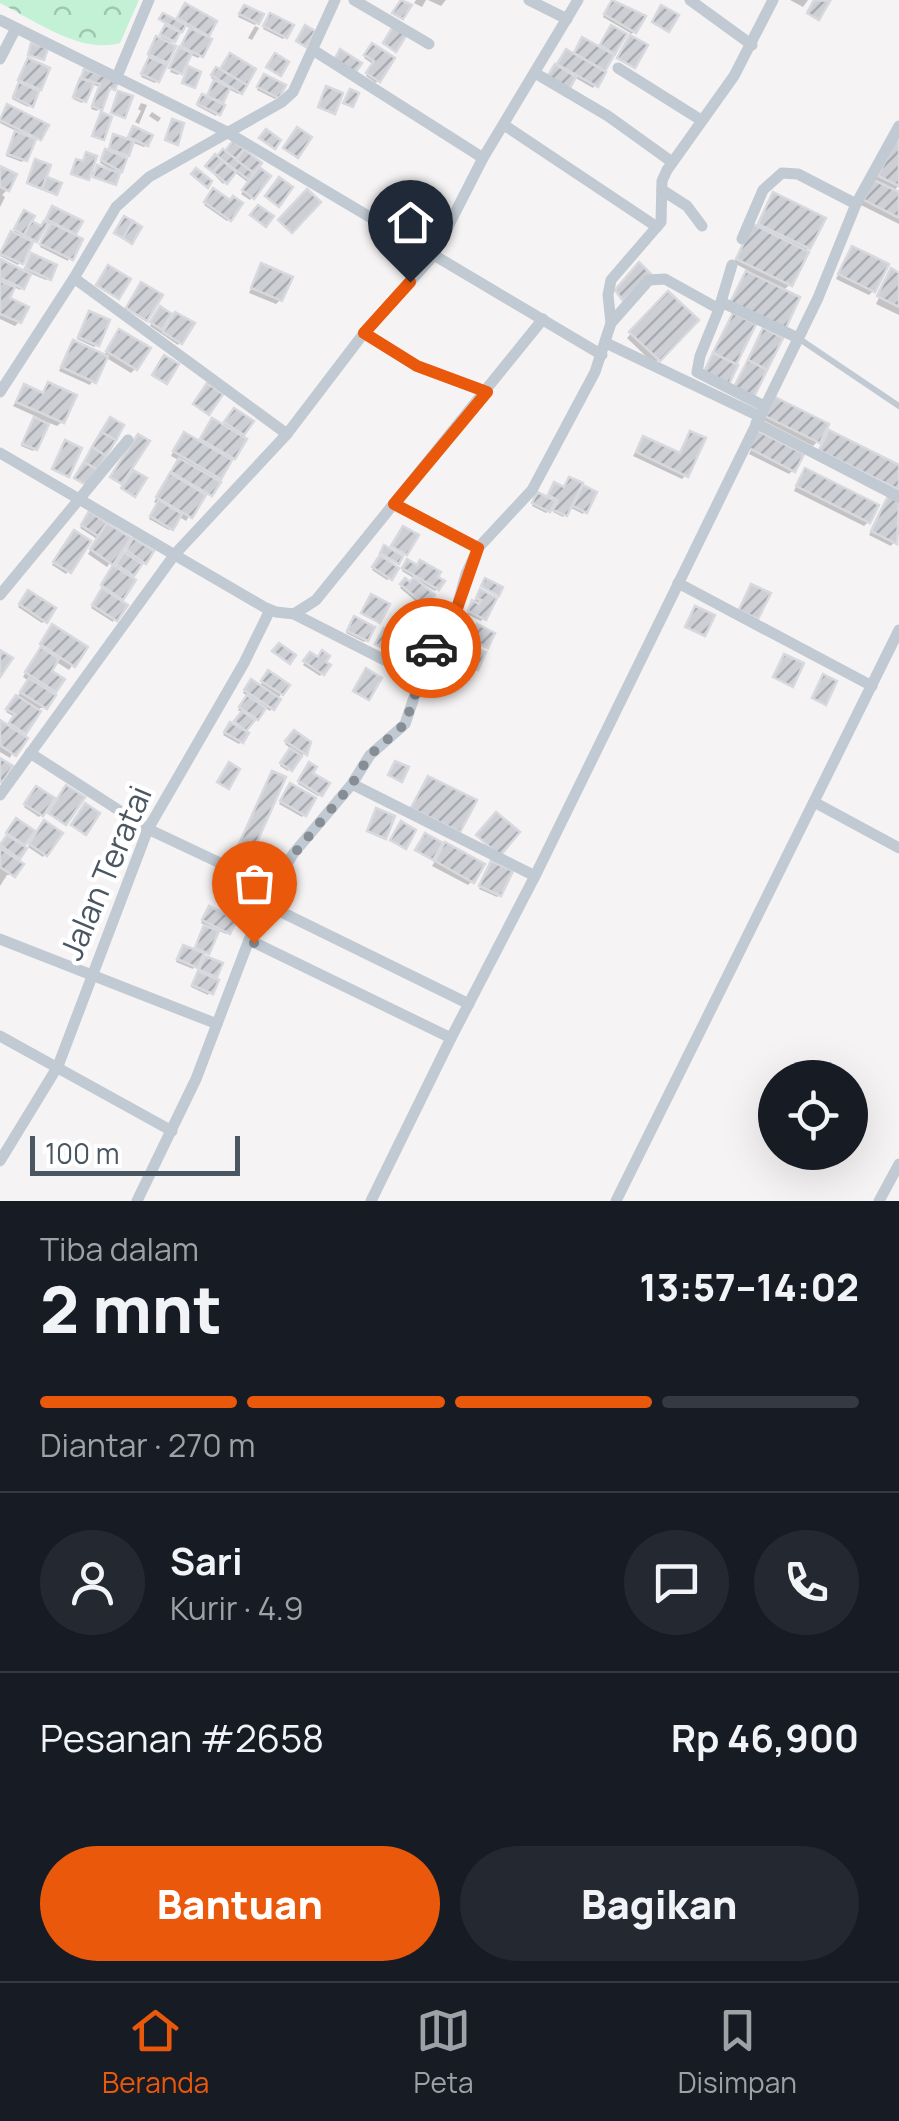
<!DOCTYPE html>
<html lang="id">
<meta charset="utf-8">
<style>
body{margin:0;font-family:Manrope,sans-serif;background:#242831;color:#f1f3f6;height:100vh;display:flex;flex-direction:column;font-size:38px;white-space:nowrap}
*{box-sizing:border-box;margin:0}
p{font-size:32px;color:#9ea1a6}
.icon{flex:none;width:55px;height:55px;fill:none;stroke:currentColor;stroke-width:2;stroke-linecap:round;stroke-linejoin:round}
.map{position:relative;height:1201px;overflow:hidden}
.side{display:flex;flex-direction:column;background:#171b24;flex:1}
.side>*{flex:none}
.tools{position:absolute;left:758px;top:1060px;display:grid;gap:20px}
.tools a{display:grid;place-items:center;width:110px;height:110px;border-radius:50%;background:#171b24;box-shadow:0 10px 40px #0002;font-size:50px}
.scale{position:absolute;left:30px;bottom:25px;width:210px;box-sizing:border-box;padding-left:10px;border:5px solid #4a5661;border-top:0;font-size:28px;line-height:35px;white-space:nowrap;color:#4a5661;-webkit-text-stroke:8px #fff;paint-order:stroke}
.pin{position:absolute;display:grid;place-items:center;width:85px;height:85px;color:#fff;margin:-102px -42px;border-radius:50% 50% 50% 0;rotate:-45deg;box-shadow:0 0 10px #0007}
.pin .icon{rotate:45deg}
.courier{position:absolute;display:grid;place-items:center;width:100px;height:100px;margin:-50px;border:8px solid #ea580c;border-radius:50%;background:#fff;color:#222;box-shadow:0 2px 12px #0007}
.headline em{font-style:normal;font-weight:800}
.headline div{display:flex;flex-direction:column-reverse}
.headline{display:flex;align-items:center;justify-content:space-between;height:170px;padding:0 40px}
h1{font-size:65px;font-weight:800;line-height:75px}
.bar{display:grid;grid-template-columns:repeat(4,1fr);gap:15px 10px;align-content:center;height:120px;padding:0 40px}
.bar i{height:12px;border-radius:8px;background:#363941}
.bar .selected{background:#ea580c}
.bar p{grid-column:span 4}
.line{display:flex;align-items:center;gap:25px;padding:0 40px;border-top:2px solid #363941}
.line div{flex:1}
.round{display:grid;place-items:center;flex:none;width:105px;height:105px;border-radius:52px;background:#242831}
.button{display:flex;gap:20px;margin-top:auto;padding:20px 40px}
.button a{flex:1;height:115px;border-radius:60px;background:#ea580c;color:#fff;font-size:40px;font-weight:800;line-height:115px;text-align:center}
.button a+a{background:#242831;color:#f1f3f6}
.tab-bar{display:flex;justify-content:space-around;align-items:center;height:140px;border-top:2px solid #363941;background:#171b24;font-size:28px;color:#9ea1a6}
.tab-bar a{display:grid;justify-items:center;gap:5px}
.tab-bar .selected{color:#ea580c}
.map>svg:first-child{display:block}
</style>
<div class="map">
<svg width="899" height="1201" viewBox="0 0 899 1201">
<defs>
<pattern id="forest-crowns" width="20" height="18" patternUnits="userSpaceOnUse" patternTransform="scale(2.5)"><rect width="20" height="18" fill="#c3f1d5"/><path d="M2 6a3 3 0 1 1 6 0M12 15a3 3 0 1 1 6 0" fill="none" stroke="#a0c6b0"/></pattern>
<pattern id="building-hatch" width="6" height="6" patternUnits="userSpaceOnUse" patternTransform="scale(2.5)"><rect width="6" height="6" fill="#cdcfd5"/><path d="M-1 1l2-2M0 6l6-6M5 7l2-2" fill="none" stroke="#a8abb0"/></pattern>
</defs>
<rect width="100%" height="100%" fill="#f5f3f3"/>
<!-- forest -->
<path fill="url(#forest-crowns)" d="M 0,0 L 139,0 L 120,43 C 80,54 36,21 0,3 Z"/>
<!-- shadow -->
<g fill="#0003">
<polygon points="416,0 426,0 422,7 414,3"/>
<polygon points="428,0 446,0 441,6"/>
<polygon points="613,0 642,17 632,34 603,17"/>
<polygon points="790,0 808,0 803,7"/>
<polygon points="183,8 214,22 201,56 198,58 189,54 178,75 170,72 192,29 183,24 169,45 157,81 155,83 141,77 152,58 148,56 154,42 159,41 169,25 161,20 164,16 175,22"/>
<polygon points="242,10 257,23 255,25 238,17"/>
<polygon points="268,19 285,37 283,39 263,29"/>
<polygon points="255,26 259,28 252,40 248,38"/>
<polygon points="609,31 623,35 593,88 574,77 547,80 564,54 573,56 580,43 599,50"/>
<polygon points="372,46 378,80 376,83 366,76 373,64 364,58"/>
<polygon points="228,59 253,70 238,94 227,88 216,116 197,106 200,99 206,99 217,82 211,78 214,72 220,72"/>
<polygon points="26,63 47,69 28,107 12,99"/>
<polygon points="83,74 113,88 106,90 97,111 91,109 100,87 91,84 82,103 73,99"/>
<polygon points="262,79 277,97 275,99 257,90"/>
<polygon points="141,103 147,105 139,124 135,122 141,111 138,109"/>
<polygon points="5,109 39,138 33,139 22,162 6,156 18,132 0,123"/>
<polygon points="152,112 161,118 158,122 149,116"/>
<polygon points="131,131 146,145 144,147 131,142 114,182 91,174 98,167 109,172 110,169 100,163 103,154 108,152 112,139 127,141"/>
<polygon points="899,133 899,185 893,192 899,195 899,224 861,205"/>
<polygon points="223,152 268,177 250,200 241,194 249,183 233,171 223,184 207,167"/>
<polygon points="0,169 7,190 2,195 5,197 0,207"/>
<polygon points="214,191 230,203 240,203 227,221 204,205"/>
<polygon points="774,195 808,248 790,284 783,291 728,308 742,278 749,271 734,263 749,232 755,228"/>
<polygon points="51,211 79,222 72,236 68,261 40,247 51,225 45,222"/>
<polygon points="23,216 35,240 30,241 18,265 0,256"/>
<polygon points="849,254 873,291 869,295 836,279"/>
<polygon points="29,258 49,278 46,280 29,273 20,290 12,286 6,299 19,322 15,326 0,319 0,262 23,273"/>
<polygon points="262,266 280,300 276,304 249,293"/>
<polygon points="890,275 899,275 899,315 876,304"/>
<polygon points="668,294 696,320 654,364 627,338"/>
<polygon points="160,309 191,324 178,345 150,326"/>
<polygon points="88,316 97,345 94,347 77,339"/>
<polygon points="116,336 135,369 131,373 105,357 90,385 59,371 73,343 103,357"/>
<polygon points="49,385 73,396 62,422 57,426 47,422 33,451 21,446 37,417 13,406 25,387 42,395"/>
<polygon points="771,404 818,441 813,446 763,420"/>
<polygon points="232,413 250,422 239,437 233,458 215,482 210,494 204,494 186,521 178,516 169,530 149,519 158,504 154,502 180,461 171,456 180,439 198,443 208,425 222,427"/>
<polygon points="759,435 793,470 789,474 749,454"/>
<polygon points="687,438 686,475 682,479 633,456 644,439 678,456"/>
<polygon points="801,475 868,522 864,526 794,491"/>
<polygon points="569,480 594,493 583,514 569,507 563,517 553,512 555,504 546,513 532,506 536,497 547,499 552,488 564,490"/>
<polygon points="889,499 899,504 899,534 891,546 869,535"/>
<polygon points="90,514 127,539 107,567 88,554 97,539 80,528"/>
<polygon points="72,535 88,542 66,574 52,565"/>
<polygon points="132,543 144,562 140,563 129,578 132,581 118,602 113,622 91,608"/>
<polygon points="380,558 390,578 387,580 372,570"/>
<polygon points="405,565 437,588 435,591 420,582 419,584 431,595 419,609 420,619 410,614 418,603 400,588 405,581 409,585 415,579 402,571"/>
<polygon points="478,595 494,599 481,621 467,614"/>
<polygon points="26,596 45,621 42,623 18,607"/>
<polygon points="352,621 366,640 364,642 346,633"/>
<polygon points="49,631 84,648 69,670 55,661 49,672 61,680 45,708 40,708 20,736 10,758 0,752 0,723 8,728 15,717 6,712 29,681 23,677"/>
<polygon points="456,649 476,669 474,671 451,661"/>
<polygon points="310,655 327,666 320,676 303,665"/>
<polygon points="268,674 281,694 270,711 264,707 244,729 236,723 243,713 238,710 249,697 243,693 251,682 259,687"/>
<polygon points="228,728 241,742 239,744 223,735"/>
<polygon points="294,733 307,750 288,771 280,766 292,750 285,744"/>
<polygon points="307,768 320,794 318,796 298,784"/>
<polygon points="272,774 246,860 242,864 232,860"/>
<polygon points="288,789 304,814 302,817 279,804"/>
<polygon points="34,791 41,815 39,817 24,807"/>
<polygon points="14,823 32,831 15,861 14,875 7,875 0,886 0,847"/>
<polygon points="42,826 59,833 43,857 28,847"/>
<polygon points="445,845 472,881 468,885 432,866"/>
<polygon points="490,866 499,895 497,897 479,889"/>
<polygon points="207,911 228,932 226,934 217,930 207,952 201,953 193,969 176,962 181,950 194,952 207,926 201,923"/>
<polygon points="203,961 220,965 208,995 191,987"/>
</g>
<!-- building -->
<g fill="url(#building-hatch)" stroke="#d7d9de" stroke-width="2.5">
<polygon points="401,0 412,5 403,19 392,13"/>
<polygon points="612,0 646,16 636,33 604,14"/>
<polygon points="814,0 830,1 819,20 807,13"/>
<polygon points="185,3 217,21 209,36 177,18"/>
<polygon points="244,5 264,14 259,24 239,14"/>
<polygon points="661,5 679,15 669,32 652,22"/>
<polygon points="163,13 186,25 182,32 159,19"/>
<polygon points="270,13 294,25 287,38 263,26"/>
<polygon points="165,25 180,32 175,42 160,35"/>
<polygon points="305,25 315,31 306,47 296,41"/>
<polygon points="394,25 407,34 396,52 383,43"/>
<polygon points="611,25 627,34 615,54 600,45"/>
<polygon points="190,28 212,39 203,57 181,46"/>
<polygon points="630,35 648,45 635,68 617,58"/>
<polygon points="156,36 176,46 168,63 148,54"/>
<polygon points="582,37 614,55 605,71 574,53"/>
<polygon points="31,43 48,48 44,60 28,55"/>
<polygon points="372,43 395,58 380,82 366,73 374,61 364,55"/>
<polygon points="179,47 192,53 182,74 169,68"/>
<polygon points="340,49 362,63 355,73 334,60"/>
<polygon points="566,49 606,72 598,87 557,64"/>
<polygon points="230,53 256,69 247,85 220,69"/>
<polygon points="275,53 289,62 281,76 266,67"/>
<polygon points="149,57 167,65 159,82 141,74"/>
<polygon points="28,58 50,68 41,90 18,80"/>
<polygon points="555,64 576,77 569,90 547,77"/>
<polygon points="188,66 201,72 195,88 182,83"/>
<polygon points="216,67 247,85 242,94 211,75"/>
<polygon points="84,69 118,81 115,90 110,88 102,110 92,106 100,84 81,78"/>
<polygon points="264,74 286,85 279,98 257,87"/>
<polygon points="80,78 94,83 86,102 73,97"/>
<polygon points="214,80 230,88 223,103 207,96"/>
<polygon points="19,82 39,91 33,107 13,97"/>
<polygon points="326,86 343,93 335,114 318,107"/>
<polygon points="350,89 359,93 353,107 343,103"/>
<polygon points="118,91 133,96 125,118 111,113"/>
<polygon points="202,94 225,105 220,115 197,104"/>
<polygon points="7,104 49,125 41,140 0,120"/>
<polygon points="101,112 112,117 104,140 92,136"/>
<polygon points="172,119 184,123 178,145 165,140"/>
<polygon points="133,126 153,135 148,146 128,137"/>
<polygon points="297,127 312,137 298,158 283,148"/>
<polygon points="266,129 281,140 275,149 259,138"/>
<polygon points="15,131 36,139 27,161 7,154"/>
<polygon points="899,133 899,186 878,176"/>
<polygon points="113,134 134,141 129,156 109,149"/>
<polygon points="233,141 244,149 236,160 225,151"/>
<polygon points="105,149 127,158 122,172 101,160"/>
<polygon points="223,149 254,173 249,180 217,156"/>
<polygon points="244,149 262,163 254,173 236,160"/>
<polygon points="86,152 97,156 89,180 71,174 76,159 83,161"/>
<polygon points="215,154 223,161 213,172 205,166"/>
<polygon points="35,159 51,165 42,189 27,183"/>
<polygon points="223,161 236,172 227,184 213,172"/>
<polygon points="97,165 120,173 116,185 93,177"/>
<polygon points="0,166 17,174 9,191 0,187"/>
<polygon points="259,167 271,176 254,199 242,190"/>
<polygon points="196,168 212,181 208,188 191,174"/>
<polygon points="47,177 62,183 57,195 42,189"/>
<polygon points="279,177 293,187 279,207 265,196"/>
<polygon points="874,180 899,192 899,218 864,200"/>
<polygon points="213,188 230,200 233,196 243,203 231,221 204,202"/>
<polygon points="307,189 321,202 292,233 278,220"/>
<polygon points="773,192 826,218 810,249 758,224"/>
<polygon points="258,205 274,216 266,227 250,215"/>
<polygon points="52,206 83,221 76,234 46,219"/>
<polygon points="24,210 35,216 24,235 14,229"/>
<polygon points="124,216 133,221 123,238 114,233"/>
<polygon points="32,221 41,226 44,221 48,223 37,242 24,235"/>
<polygon points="133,221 142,227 132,244 123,238"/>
<polygon points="51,223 83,239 73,260 40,244"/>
<polygon points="753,224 809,252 792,286 736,259"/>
<polygon points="11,231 33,242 23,264 0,254"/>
<polygon points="852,246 889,264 875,292 838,274"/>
<polygon points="31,253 57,265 51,280 25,268"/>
<polygon points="0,259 31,274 24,289 0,278"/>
<polygon points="639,262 651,274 623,301 615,290"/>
<polygon points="261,263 293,277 282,301 251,288"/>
<polygon points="108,265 131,279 119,299 96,285"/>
<polygon points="891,268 899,273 899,307 877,296"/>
<polygon points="746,271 800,297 785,330 730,303"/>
<polygon points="0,281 15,287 10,298 29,307 21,323 0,314"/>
<polygon points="141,282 163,295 147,321 126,308"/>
<polygon points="668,291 699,320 660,361 629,332"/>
<polygon points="160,306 172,314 162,330 150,322"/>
<polygon points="89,311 110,320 99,346 78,337"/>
<polygon points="175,312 195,323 182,344 163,332"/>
<polygon points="733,313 756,324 736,365 713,353"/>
<polygon points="763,328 783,338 767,370 748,360"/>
<polygon points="119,329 151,348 137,370 106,351"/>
<polygon points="73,340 108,356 96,383 61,367"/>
<polygon points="713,353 738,365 728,386 703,374"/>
<polygon points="164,355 179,364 167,384 152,375"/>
<polygon points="748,360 767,370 753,399 733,389"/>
<polygon points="48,382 77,395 64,423 16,402 24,384 43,393"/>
<polygon points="207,383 223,394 209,415 193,404"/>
<polygon points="775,397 829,424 820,443 765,416"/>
<polygon points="234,408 254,421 244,435 224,422"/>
<polygon points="34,417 49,424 37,450 22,444"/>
<polygon points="110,417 124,425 116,440 101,432"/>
<polygon points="212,418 247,439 235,459 200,439"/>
<polygon points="829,430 899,465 899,490 819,450"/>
<polygon points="690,431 706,438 688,477 636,452 643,436 680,453"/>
<polygon points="758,431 804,454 795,472 749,448"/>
<polygon points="101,432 116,440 106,456 92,447"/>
<polygon points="184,432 232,460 221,479 173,451"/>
<polygon points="138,434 150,441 122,484 110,477"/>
<polygon points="65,440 82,448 69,477 52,469"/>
<polygon points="92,447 106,456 98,470 84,462"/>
<polygon points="179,458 221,482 212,496 171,472"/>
<polygon points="84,462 98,470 88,486 74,478"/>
<polygon points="805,468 879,505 870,523 796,486"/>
<polygon points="133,470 147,478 135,497 121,488"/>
<polygon points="170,473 206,495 192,518 156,497"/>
<polygon points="569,477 583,483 567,516 553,510 558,500 548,495 554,482 564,487"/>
<polygon points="583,485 597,492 587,513 573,506"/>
<polygon points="537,492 556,501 550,512 532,503"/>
<polygon points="888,496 899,502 897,544 871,531"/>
<polygon points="159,500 182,514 173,530 150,516"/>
<polygon points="89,511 107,523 98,536 81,525"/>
<polygon points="107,523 131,538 113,565 90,549"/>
<polygon points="403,526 419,535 407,555 391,546"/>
<polygon points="74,530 91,541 71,573 53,562"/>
<polygon points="133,538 154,551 146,564 126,550"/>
<polygon points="384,545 403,556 399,564 380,553"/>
<polygon points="124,552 142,564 134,576 116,564"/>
<polygon points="380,555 399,568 392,580 372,567"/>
<polygon points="407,559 417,565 420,560 441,572 438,577 445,581 439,590 402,568"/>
<polygon points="113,565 136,580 123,600 101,585"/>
<polygon points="414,577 435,595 426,606 400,584 405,578 410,582"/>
<polygon points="485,578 503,587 499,596 481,586"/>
<polygon points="751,584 771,593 758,619 739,610"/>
<polygon points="102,588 128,605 117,621 92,605"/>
<polygon points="480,589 497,598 486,620 468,611 472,600 479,604 481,600 476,598"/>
<polygon points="28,590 56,608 47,623 19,604"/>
<polygon points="371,594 390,604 380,623 361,613"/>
<polygon points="415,603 428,611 422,621 409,612"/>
<polygon points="695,606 715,615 705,636 685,627"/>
<polygon points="354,616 375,627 368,641 347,631"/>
<polygon points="412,618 425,624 420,636 407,630"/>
<polygon points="52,624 88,647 75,667 40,644"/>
<polygon points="477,624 495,633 488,648 471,640"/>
<polygon points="384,628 401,637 392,653 375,644"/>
<polygon points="279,643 296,655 290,664 272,651"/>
<polygon points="458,644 486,652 478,670 451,658"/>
<polygon points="41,647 59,659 52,671 65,679 56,692 25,672"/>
<polygon points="0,650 13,658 0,677"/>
<polygon points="322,650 330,656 326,662 331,665 324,675 303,661 310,652 318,657"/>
<polygon points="784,654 804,663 793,687 773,677"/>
<polygon points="366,668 382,678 369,700 353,691"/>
<polygon points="268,670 290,685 283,695 261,681"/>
<polygon points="823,674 837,681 826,705 812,698"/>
<polygon points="29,678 56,695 47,709 20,692"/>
<polygon points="251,679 281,699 274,710 244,690"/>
<polygon points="16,695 41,711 26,734 9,723 15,714 6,709"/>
<polygon points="247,695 266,708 258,720 239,707"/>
<polygon points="242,711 255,720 246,731 234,721"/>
<polygon points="0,720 28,738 16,756 0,745"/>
<polygon points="230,722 249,733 243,743 224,732"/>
<polygon points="294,730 311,742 307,755 285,741"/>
<polygon points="290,748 302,756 292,771 280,763"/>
<polygon points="0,758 13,766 2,783 0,781"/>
<polygon points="395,761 409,767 402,782 388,775"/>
<polygon points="229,762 240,769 229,789 217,782"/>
<polygon points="309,762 317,767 313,773 330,783 322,796 298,781"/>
<polygon points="272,771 286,777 248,862 234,855"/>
<polygon points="428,776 477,800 460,832 411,808"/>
<polygon points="290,783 316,798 306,816 280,801"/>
<polygon points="66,785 85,797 66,825 48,813"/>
<polygon points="36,786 55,798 43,816 24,804"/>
<polygon points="85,803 100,813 86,835 71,825"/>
<polygon points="376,808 395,816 386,839 367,831"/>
<polygon points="496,812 520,832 500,856 476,835"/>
<polygon points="16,818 35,831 25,845 6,833"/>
<polygon points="44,820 63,833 47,856 29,844"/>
<polygon points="401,821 416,830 406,849 390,840"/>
<polygon points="425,833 443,843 433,860 415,850"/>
<polygon points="7,835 27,848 20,859 0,845"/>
<polygon points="445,842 485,864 474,883 435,861"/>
<polygon points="0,848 24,864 15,877 0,867"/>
<polygon points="491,861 513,871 501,896 479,886"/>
<polygon points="209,906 237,919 230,934 202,920"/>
<polygon points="204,925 219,931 209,954 195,948"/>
<polygon points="183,945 204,953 198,968 177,959"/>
<polygon points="205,956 223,963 217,977 199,970"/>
<polygon points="198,971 219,980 213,994 192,985"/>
</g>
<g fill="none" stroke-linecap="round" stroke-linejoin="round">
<!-- lane -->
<polyline stroke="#c1cad2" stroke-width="6" points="798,338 899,406"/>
<!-- street -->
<g stroke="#c1cad2" stroke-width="11">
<polyline points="354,0 429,44"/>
<polyline points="529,0 567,19"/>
<polyline points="690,0 752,45"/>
<polyline points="0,20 225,131 602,355"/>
<polyline points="313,50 483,158"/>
<polyline points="0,59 16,28"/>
<polyline points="618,68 701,120"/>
<polyline points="535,73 608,116 672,162"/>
<polyline points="116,79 149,0"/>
<polyline points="504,125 657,227"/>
<polyline points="662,190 687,206 702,226"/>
<polyline points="742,239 763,190 782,173 798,174 856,204"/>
<polyline points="74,278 287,434"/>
<polyline points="721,302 798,338"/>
<polyline points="720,305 732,265"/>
<polyline points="611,323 649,280 665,279 719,309 700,356 697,372 764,406"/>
<polyline points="364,333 417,366 487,392"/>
<polyline points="606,343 759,416"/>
<polyline points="0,392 74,278 116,207 149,177 282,102 293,92 335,0"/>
<polyline points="756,423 899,497"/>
<polyline points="0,453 264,607 276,612 294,614 420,678"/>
<polyline points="394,504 478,548"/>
<polyline points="678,583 872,686"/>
<polyline points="0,595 128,440"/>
<polyline points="294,614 316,600 543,319"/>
<polyline points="30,753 148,829 273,888"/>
<polyline points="352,784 535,876"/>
<polyline points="0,795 175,554 287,434 364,333 433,256 483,158 578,0"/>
<polyline points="814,802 899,848"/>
<polyline points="265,904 469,1004"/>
<polyline points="0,939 217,1024"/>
<polyline points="249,940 451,1038 371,1201"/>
<polyline points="0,1036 172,1131"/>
<polyline points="451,1038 535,876 779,378 818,298 856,204 899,126"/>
<polyline points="0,1161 58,1066 148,829 244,663 270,610"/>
<polyline points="137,1201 196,1079 249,940 273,888 293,854 352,784 370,755 405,724 429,653 455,614 466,574 478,548 532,490 595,372 611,323 608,295 611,280 661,222 662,181 667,170 734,76 773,0"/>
<polyline points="616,1201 899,630"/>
<polyline points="879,1201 899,1164"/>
</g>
</g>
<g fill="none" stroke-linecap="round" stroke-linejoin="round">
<!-- done -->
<polyline stroke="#868d94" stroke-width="10" stroke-dasharray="0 18" points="254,943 249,940 272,888 294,854 352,784 370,755 405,724 431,648"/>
<!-- route -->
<polyline stroke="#ea580c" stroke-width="12" points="410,282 364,333 417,366 487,392 394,504 478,548 455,614 431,648"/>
</g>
<g text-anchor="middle" stroke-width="9" stroke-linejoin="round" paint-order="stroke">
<!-- street labels -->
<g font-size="32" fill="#4a5661" stroke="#fff">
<text transform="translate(106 873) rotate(-67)" y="11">Jalan Teratai</text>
</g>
</g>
</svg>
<div class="tools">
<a><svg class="icon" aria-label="locate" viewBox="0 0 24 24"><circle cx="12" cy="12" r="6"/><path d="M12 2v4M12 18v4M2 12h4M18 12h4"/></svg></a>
</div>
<div class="scale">100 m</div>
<div class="pin" style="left:254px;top:943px;background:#ea580c"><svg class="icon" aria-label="bag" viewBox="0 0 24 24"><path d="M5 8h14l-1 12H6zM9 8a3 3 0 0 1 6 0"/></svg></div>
<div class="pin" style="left:410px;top:282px;background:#1f2937"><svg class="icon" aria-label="home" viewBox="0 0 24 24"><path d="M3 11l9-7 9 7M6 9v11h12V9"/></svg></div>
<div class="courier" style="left:431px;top:648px"><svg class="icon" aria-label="car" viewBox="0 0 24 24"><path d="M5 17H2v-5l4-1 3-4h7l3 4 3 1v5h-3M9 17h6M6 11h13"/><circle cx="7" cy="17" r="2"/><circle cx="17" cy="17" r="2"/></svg></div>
</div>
<section class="side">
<div class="headline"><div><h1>2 mnt</h1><p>Tiba dalam</p></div><em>13:57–14:02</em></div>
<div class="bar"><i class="selected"></i><i class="selected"></i><i class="selected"></i><i></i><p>Diantar · 270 m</p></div>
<div class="line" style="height:180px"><a class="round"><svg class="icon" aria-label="person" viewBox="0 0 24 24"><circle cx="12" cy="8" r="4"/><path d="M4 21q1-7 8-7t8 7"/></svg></a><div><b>Sari</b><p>Kurir · 4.9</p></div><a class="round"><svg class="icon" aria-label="chat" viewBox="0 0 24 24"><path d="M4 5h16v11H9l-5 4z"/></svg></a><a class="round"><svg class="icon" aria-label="phone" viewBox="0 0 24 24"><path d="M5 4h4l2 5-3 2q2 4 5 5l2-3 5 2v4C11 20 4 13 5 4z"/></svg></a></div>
<div class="line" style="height:130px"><div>Pesanan #2658</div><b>Rp 46,900</b></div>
<div class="button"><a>Bantuan</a><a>Bagikan</a></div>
</section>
<nav class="tab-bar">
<a class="selected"><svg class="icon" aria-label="home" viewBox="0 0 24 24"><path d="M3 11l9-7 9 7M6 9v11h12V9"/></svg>Beranda</a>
<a><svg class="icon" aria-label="map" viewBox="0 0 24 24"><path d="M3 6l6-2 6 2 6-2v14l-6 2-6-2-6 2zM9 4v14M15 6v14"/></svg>Peta</a>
<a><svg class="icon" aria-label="saved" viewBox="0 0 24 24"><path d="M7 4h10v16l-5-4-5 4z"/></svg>Disimpan</a>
</nav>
